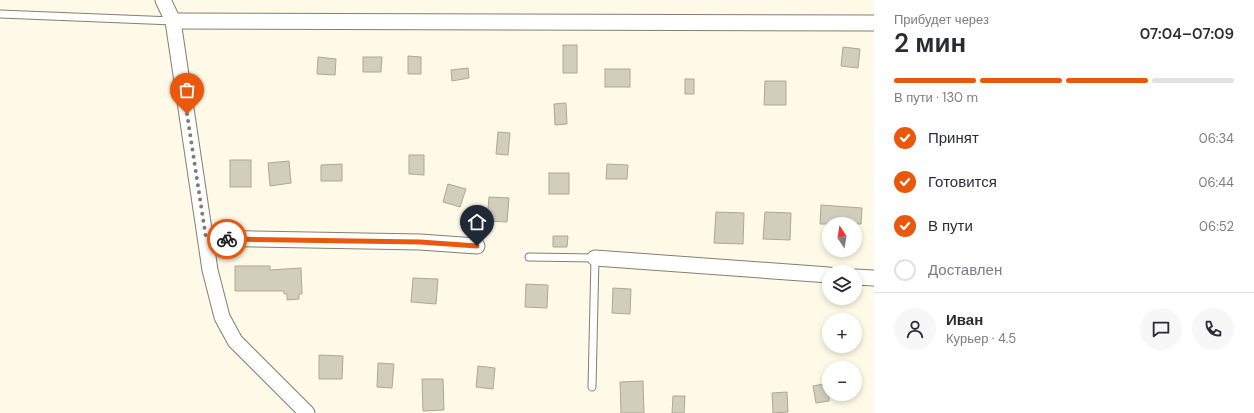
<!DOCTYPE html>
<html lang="ru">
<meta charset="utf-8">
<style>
body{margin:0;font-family:"DM Sans",sans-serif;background:#f7f7f7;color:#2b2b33;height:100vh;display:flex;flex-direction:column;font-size:15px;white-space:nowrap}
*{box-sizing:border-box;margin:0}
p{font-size:13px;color:#7c7c81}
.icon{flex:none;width:22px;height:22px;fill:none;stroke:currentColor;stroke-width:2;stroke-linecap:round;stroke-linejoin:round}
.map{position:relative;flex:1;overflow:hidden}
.details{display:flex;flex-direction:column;background:#fff;width:380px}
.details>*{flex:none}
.needle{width:26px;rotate:348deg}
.fabs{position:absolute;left:822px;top:217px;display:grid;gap:8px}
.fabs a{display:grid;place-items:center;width:40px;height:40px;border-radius:50%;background:#fff;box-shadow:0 2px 6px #0003;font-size:20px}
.pin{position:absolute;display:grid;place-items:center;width:34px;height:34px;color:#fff;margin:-41px -17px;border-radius:50% 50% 50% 0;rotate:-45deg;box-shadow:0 0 4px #0007}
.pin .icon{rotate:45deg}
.courier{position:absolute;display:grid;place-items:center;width:40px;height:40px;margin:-20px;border:3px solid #ea580c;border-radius:50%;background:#fff;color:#222;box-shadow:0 1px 5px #0007}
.overview em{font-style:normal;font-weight:600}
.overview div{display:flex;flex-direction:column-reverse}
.overview{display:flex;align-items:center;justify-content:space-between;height:68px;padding:0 20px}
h1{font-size:26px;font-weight:600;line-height:30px}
.bar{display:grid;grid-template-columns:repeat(4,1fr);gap:6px 4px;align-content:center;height:48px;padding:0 20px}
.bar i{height:5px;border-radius:3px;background:#e1e1e2}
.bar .on{background:#ea580c}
.bar p{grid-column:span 4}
.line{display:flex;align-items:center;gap:10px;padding:0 20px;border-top:1px solid #e1e1e2}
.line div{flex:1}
.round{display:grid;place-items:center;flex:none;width:42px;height:42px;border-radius:21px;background:#f7f7f7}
ol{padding:0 20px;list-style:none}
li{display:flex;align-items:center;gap:12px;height:44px}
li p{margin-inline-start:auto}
li .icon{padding:4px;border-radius:50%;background:#ea580c;color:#fff;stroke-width:4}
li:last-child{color:#7c7c81}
li i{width:22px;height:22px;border:2px solid #e1e1e2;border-radius:50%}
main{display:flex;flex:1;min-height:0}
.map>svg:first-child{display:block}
</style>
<main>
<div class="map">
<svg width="874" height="413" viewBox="0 0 874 413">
<rect width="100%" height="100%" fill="#fefae7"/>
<!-- building -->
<g fill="#d2cebc" stroke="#aca897">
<rect x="563" y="45" width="14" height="28"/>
<polygon points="843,47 860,49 858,68 841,66"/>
<polygon points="408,56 421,57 421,74 408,74"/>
<polygon points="318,57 336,59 335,75 317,74"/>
<polygon points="363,57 382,57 381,72 363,72"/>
<polygon points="468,68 469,78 452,81 451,70"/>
<rect x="605" y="69" width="25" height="18"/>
<rect x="685" y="79" width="9" height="15"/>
<polygon points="765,81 786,81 786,105 764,105"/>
<polygon points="566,103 567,124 555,125 554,104"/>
<polygon points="498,132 510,133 508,155 496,154"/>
<polygon points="409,155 424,155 424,175 409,174"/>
<rect x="230" y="160" width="21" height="27"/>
<polygon points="289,161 291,183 270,186 268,163"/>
<polygon points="342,164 342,181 321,181 321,165"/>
<polygon points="607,164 628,165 627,179 606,179"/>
<rect x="549" y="173" width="20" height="21"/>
<polygon points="448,184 466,189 460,207 443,202"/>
<polygon points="489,197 509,198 507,222 487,221"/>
<polygon points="821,205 862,208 861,224 820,224"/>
<polygon points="716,212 744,213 743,244 714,243"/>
<polygon points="765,212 791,213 790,240 763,239"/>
<polygon points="553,236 568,236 567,247 553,247"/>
<polygon points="235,266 270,266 270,270 301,268 302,294 299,294 299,299 287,300 287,294 284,294 284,291 235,291"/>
<polygon points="413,278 438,279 436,304 411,302"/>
<polygon points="526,284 548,285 547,308 525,307"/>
<polygon points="613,288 631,289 630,314 612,313"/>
<polygon points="319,355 343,356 342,379 319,379"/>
<polygon points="378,363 394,364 392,388 377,387"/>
<polygon points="478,366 495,368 493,389 476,387"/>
<polygon points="422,379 443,379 444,410 423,411"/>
<polygon points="643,381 644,413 621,413 620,382"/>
<polygon points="829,383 829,401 816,403 813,386"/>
<polygon points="787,392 788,412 773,413 772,393"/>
<polygon points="673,396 685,396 684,413 672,413"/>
</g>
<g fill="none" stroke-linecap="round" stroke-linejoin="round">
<!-- lane casing -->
<g stroke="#837f6f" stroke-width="9">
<g id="lane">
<polyline points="0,14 173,21"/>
<polyline points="529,257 595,258 592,387"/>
</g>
</g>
<!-- street casing -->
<g stroke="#837f6f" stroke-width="17">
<g id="street">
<polyline points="163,0 173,21 210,270 222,317 235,341 307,413"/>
<polyline points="173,21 874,23"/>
<polyline points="206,238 420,242 477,246"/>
<polyline points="595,258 829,275"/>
<polyline points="855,277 874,278"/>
</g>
</g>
<!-- lane -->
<use href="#lane" stroke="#fff" stroke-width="7"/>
<!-- street -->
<use href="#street" stroke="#fff" stroke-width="15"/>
</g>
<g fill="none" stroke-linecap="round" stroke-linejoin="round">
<!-- done -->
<polyline stroke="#7f7d72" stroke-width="4" stroke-dasharray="0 7.2" points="187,114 206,238 227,239"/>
<!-- route -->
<polyline stroke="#ea580c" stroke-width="5" points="227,239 420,242 477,246"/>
</g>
</svg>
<div class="fabs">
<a><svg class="needle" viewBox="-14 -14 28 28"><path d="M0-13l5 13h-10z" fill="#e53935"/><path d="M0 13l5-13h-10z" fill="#7c7c81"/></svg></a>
<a><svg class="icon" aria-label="layers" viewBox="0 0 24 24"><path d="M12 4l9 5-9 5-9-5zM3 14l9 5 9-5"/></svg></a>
<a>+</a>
<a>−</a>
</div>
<div class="pin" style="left:187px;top:114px;background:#ea580c"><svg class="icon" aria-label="bag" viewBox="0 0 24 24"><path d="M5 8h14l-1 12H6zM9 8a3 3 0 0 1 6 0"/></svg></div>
<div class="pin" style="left:477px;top:246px;background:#1f2937"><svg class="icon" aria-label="home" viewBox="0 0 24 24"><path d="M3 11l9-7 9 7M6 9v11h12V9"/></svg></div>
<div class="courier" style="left:227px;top:239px"><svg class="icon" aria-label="bike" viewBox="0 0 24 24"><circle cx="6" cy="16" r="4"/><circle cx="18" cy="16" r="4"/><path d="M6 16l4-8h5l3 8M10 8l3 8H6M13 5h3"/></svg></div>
</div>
<section class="details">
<div class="overview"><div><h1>2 мин</h1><p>Прибудет через</p></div><em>07:04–07:09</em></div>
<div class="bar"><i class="on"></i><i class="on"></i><i class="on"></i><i></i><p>В пути · 130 m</p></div>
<ol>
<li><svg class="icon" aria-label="check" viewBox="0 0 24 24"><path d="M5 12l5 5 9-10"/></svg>Принят<p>06:34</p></li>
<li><svg class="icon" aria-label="check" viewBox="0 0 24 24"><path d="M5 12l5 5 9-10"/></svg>Готовится<p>06:44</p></li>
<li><svg class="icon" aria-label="check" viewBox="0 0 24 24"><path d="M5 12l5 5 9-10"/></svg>В пути<p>06:52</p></li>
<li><i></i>Доставлен</li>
</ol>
<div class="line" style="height:72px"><a class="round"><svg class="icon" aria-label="person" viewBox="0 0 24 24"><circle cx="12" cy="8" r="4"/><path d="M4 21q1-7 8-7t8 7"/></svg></a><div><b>Иван</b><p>Курьер · 4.5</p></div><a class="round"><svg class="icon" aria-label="chat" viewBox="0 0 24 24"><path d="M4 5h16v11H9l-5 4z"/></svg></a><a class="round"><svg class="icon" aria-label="phone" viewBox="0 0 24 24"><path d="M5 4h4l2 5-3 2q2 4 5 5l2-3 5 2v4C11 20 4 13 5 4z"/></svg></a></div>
</section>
</main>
